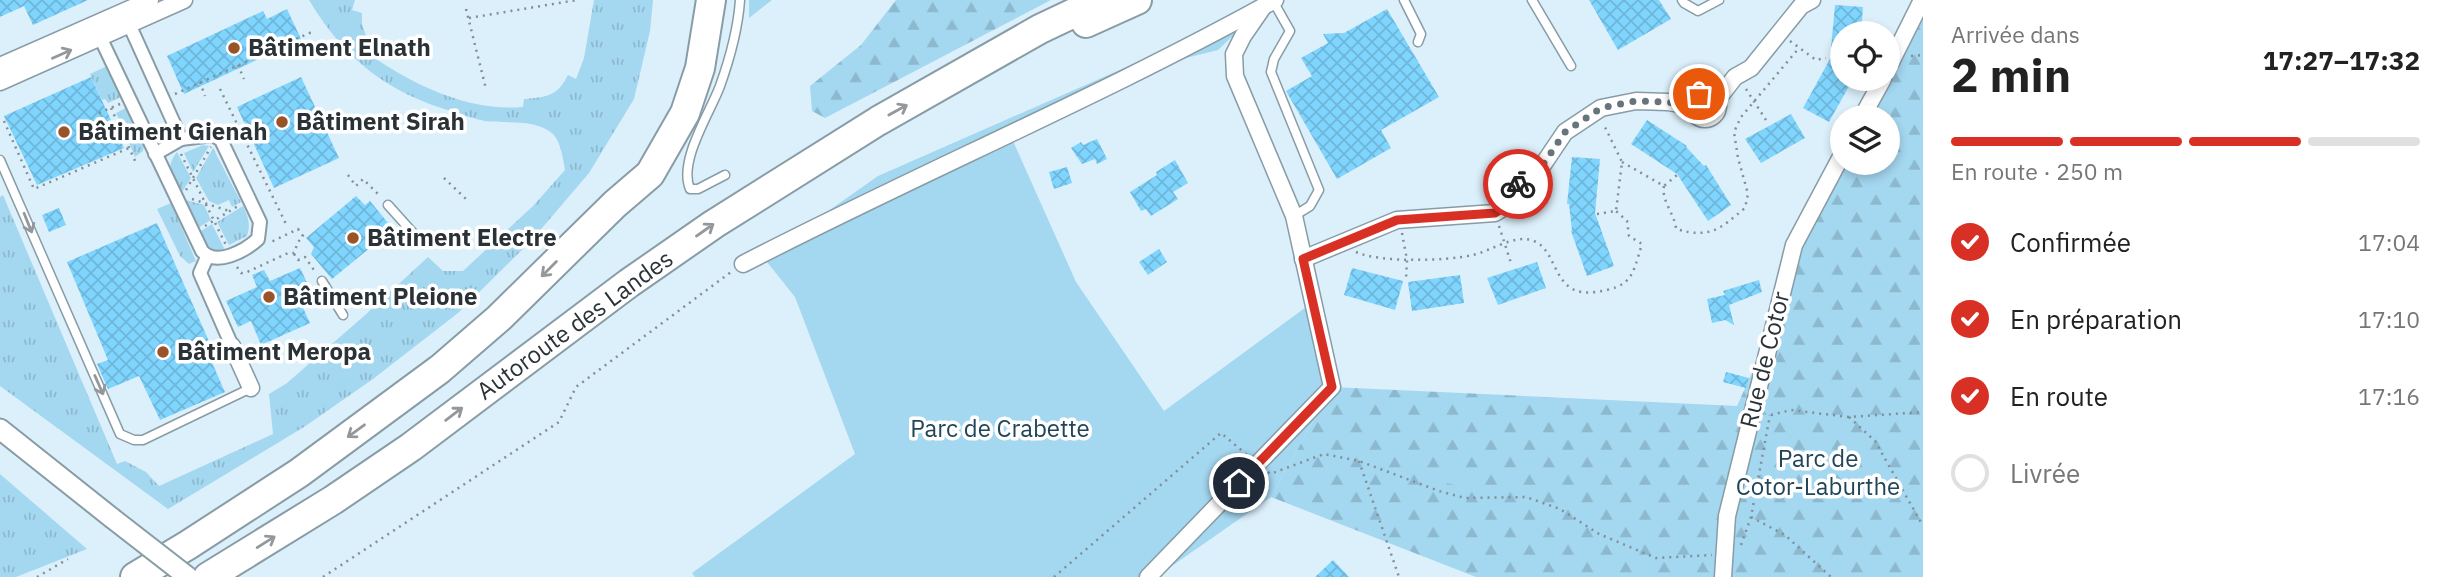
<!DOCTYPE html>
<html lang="fr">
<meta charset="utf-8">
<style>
body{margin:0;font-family:"IBM Plex Sans",sans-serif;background:#f6f6f6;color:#222;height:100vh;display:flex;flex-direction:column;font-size:26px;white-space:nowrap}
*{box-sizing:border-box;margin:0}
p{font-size:23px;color:#767676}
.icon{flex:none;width:38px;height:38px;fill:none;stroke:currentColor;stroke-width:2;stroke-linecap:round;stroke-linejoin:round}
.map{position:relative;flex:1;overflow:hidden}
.sheet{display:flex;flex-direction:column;background:#fff;width:525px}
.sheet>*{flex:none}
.buttons{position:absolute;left:1830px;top:21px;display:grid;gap:14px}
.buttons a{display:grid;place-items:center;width:70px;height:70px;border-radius:50%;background:#fff;box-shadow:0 4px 10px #0003;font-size:35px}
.pin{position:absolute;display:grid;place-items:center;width:60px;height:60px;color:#fff;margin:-30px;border:4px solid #fff;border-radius:50%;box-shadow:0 2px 7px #0007}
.courier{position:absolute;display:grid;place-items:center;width:70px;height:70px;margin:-35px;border:5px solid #d93025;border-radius:50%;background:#fff;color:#222;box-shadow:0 2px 9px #0007}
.head em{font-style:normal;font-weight:800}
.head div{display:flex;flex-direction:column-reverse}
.head{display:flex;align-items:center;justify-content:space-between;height:119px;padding:0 28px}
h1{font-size:46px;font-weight:800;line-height:52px}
.bar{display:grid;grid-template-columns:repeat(4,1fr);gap:10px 7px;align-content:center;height:84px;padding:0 28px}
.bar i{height:9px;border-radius:5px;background:#e0e0e0}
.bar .active{background:#d93025}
.bar p{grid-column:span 4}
ol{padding:0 28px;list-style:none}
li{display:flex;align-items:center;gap:21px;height:77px}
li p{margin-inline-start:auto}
li .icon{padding:7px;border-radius:50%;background:#d93025;color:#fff;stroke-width:4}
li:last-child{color:#767676}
li i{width:38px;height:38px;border:4px solid #e0e0e0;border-radius:50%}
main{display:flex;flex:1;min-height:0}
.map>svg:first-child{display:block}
</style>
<main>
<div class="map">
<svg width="1923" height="577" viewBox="0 0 1923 577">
<defs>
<pattern id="grass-tufts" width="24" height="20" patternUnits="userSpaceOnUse" patternTransform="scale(1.75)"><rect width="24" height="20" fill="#a4d7f0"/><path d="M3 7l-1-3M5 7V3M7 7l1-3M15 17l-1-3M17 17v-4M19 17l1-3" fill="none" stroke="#8db9ce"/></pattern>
<pattern id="forest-firs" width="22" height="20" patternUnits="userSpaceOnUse" patternTransform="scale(1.75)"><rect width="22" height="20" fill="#a4d7f0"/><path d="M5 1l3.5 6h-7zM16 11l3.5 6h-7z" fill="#8db9ce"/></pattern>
<pattern id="building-cross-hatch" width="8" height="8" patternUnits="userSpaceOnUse" patternTransform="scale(1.75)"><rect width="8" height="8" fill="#7fd5fe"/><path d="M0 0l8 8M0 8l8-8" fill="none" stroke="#6eb7da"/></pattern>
</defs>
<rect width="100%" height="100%" fill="#dcf0fb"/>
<!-- grass -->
<g fill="url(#grass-tufts)">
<path d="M 309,0 L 355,0 L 352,10 L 362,13 L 362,24 L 368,41 L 363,50 C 408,82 465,112 523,107 L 524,99 C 546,97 557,97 568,75 L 576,79 L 584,58 L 594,0 L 653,0 L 650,31 L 634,99 L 589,173 L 531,241 L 458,313 L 373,379 L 304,427 L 168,509 L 0,386 L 0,197 L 3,195 L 117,464 L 125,461 L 146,472 L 159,486 L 273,434 L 269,394 L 287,383 L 364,316 L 428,257 L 443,271 L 463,271 L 534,205 L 565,170 C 563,159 561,142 553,134 C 535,118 507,124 485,121 C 475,119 464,115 454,112 C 388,93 345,60 309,0 Z"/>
<polygon points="107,66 121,97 108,103 105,99 102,100 90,74"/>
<polygon points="126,108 144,146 143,151 135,157 116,113"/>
<polygon points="203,145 209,146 193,172 184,153"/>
<polygon points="213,148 241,202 232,207 229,200 218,205 209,201 196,178"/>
<path d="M 177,152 L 191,178 L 180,195 C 173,179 164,167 177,152 Z"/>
<polygon points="182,199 204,205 211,220 196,229"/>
<polygon points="171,203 196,261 189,264 180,256 157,209"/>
<path d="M 243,206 C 248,217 251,224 247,236 L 229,245 L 217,222 Z"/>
<path d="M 212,224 L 225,250 C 210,255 205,245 198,233 Z"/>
<polygon points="0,474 87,549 16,577 0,577"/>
</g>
<!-- forest -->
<g fill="url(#forest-firs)">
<polygon points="749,0 772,0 749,18"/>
<polygon points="896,0 1051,0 825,118 812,111 810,86 861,45"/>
<polygon points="1923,0 1923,577 1476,577 1271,497 1332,387 1737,406 1755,366 1785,243 1843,136 1843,163 1888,163 1888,117 1853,117 1874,79 1888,79"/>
</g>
<!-- green -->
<g fill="#a4d7f0">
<polygon points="1263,7 1218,50 1182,59 1013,141 1076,282 1164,411 1313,302 1332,387 1271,497 1156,577 695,577 692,573 855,454 795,297 763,257 878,176"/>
<polygon points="1438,468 1469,476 1466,488 1435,480"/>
</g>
<!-- building -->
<g fill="url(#building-cross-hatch)">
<polygon points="0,0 88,0 33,25 24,6 0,17"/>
<polygon points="1589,0 1659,0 1671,19 1618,50"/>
<polygon points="1835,5 1863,7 1861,33 1843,33 1843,79 1853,79 1829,122 1803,108 1830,59"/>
<polygon points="287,9 301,39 184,94 167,56 263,11 267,19"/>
<polygon points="1387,9 1439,97 1381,130 1391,148 1337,179 1286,91 1312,76 1301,58 1328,43 1323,34 1344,33"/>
<polygon points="91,77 124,148 37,185 4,116"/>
<polygon points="301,77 339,158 274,188 237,107"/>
<polygon points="1791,114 1805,138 1761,163 1745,139"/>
<polygon points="1647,120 1687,146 1686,147 1704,166 1706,165 1731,205 1708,221 1677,174 1631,144"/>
<polygon points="1097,139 1107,159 1097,164 1095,159 1082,164 1071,148 1081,142 1083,145"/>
<polygon points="1572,157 1600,159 1595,213 1614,266 1587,276 1571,231 1572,230 1569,204 1567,204"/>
<polygon points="1175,160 1188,183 1173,192 1178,199 1151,216 1146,209 1141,211 1130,192 1157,175 1156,172"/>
<polygon points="1067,167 1072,183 1054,189 1049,172"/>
<polygon points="356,196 365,205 370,201 393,229 332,279 311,254 314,247 306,238"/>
<polygon points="59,208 66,225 49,232 42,215"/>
<polygon points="157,223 211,346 206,349 225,392 160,420 139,376 108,389 97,364 108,360 67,262"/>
<polygon points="1159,249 1167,262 1148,275 1139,262"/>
<polygon points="1537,262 1546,288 1498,305 1487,278"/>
<polygon points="300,268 312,293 299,299 310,323 261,345 251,321 238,327 226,301 257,287 252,275 264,270 270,281"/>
<polygon points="1352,268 1403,281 1395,310 1344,295"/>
<polygon points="1460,275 1464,303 1412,311 1408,282"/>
<polygon points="1759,280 1762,292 1729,305 1734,325 1725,320 1712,323 1707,299 1725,295 1723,291"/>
<polygon points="1726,372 1749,378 1746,388 1723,382"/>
<polygon points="1333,560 1349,577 1315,577"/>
</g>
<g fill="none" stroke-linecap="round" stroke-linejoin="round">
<!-- service casing -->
<g stroke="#889ca6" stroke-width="11">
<g id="service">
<polyline points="1404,0 1421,34 1418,42"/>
<polyline points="1532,0 1571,66"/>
<polyline points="1682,0 1684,3 1698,11 1719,0"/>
<polyline points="1273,1 1290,31 1274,59 1271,72 1319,190 1310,206 1294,216"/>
<polyline points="0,160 120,434 134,440 143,440 251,388"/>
<path d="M 725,175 L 698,189 L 690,189 C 678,161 710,113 720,86 C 730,58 738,29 740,0"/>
<polyline points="388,205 423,244"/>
<polyline points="322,281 343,315"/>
</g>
</g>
<!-- pedestrian casing -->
<g stroke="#889ca6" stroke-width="16">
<g id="pedestrian">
<path d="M 100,37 L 202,251 C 216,267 245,251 258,239 L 260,222 L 221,140 L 213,135 L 181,139 L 129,24"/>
<polyline points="155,154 181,139"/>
<polyline points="207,257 200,273 232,346"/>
</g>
</g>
<!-- minor casing -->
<g stroke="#889ca6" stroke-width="19">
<g id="minor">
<polyline points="0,66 150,0"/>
<polyline points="1888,68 1922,0"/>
<polyline points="0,82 184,0"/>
<circle cx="1705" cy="106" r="13"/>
<polyline points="1717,100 1735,77 1751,68 1801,6 1812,0"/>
<polyline points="1862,117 1883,79"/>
<circle cx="1524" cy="195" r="13"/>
<polyline points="1530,184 1565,132 1601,108 1636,101 1668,102 1692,106"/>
<polyline points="1303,259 1397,220 1495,213 1513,202"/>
<path d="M 743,264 C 919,173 1102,96 1275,0"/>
<polyline points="232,346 251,388"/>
<polyline points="1148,577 1332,387 1294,216 1235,76 1234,54 1243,36 1263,7"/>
<polyline points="1723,577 1727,516 1794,245 1843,153"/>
</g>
</g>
<!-- tertiary casing -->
<g stroke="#889ca6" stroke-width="23">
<polyline id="tertiary" points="0,429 112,518"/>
</g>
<!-- motorway casing -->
<g stroke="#889ca6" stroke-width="32">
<g id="motorway">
<polyline points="1086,23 1137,0"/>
<polyline points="135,577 188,545 299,473 440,369 499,318 615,204 650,174 685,113 700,68 711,0"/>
<polyline points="208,577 333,500 411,447 629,283 714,224 878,121 1040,29 1101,0"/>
</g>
</g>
<!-- path -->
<g stroke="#818f96" stroke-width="2.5" stroke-dasharray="2 5" stroke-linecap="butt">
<polyline points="466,9 486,89"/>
<polyline points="469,18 577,0"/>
<polyline points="1790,41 1816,60 1826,58"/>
<polyline points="283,45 289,59"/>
<polyline points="1911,56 1923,55"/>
<polyline points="238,65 244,79"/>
<polyline points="200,82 205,96"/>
<polyline points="220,89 287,226"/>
<polyline points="1746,89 1766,120"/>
<polyline points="175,94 314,31"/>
<polyline points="111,108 136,163"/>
<polyline points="99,113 120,104"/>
<polyline points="4,121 34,189 129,148"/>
<polyline points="181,154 226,245"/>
<polyline points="1622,162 1664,186 1677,175"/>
<polyline points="348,175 356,186 363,179 381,197"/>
<polyline points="444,178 466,199"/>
<path d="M 1664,186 C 1661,201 1675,214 1676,229 C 1710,239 1720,229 1745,208 L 1748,194 L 1738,158 L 1734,132 L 1741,117 L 1799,48"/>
<polyline points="186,190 211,147"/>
<polyline points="192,199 229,211"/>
<polyline points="1597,214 1616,211 1622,162 1603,123"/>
<polyline points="205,226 238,206"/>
<polyline points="1499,226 1511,263"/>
<polyline points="1402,233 1407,260 1406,279"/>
<path d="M 1356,252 C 1381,263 1445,261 1473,255 C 1491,251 1516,233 1534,241 C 1559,251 1552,298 1595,292 C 1632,287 1632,277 1642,244 L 1629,236 L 1627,221 L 1616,211"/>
<polyline points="294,254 298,260 305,257 316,273"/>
<polyline points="237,267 241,273 245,273 288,253 294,253 298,242 303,236 298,229 271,242"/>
<polyline points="1771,415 1791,410 1849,417 1923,412"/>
<polyline points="1849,417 1875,441 1923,526"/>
<polyline points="1359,461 1399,577"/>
<polyline points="1268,472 1270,474 1324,454 1359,461 1439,491 1465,498 1526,497 1560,509 1599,534 1656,558 1712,555"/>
<polyline points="1751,517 1785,535 1831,577"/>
<polyline points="1741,545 1751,517 1770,415"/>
<polyline points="37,577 68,559"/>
<polyline points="323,577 559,422 576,387 731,272"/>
<polyline points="1054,577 1221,433 1247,455"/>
</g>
<!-- service -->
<use href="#service" stroke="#fff" stroke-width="8"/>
<!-- pedestrian -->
<use href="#pedestrian" stroke="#fff" stroke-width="12"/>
<!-- minor -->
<use href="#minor" stroke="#fff" stroke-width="16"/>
<!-- tertiary -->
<use href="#tertiary" stroke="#fff" stroke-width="19"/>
<!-- motorway -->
<use href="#motorway" stroke="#fff" stroke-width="28"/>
<!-- tertiary-bridge casing -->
<g stroke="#889ca6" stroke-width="23" stroke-linecap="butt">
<polyline id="tertiary-bridge" points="112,518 188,577"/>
</g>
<!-- tertiary-bridge -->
<use href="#tertiary-bridge" stroke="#fff" stroke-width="19"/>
</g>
<!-- one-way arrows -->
<defs><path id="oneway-shaft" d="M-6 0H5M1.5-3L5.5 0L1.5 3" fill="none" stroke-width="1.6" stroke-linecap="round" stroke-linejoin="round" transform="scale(1.75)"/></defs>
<g stroke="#94989a">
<use href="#oneway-shaft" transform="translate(62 54) rotate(-24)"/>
<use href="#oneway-shaft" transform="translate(898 110) rotate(-29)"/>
<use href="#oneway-shaft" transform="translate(28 223) rotate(68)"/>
<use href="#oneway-shaft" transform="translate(705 230) rotate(-35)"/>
<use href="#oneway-shaft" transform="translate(549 269) rotate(135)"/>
<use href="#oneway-shaft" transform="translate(99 385) rotate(66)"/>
<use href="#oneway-shaft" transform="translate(454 414) rotate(-37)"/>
<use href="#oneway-shaft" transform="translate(356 431) rotate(144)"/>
<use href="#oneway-shaft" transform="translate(266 542) rotate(-32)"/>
</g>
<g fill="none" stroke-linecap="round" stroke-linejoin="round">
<!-- done -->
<polyline stroke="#68747b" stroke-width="7" stroke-dasharray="0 12.6" points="1518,184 1522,182 1530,184 1565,132 1601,108 1636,101 1668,102 1692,106 1699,94"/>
<!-- route -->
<polyline stroke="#d93025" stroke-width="9" points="1239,483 1332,387 1303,259 1397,220 1495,213 1513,202 1511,192 1518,184"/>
</g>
<!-- markers -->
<g fill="#985328" stroke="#fff" stroke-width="2.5">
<circle cx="234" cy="48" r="7"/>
<circle cx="282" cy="122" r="7"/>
<circle cx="64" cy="132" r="7"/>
<circle cx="353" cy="238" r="7"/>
<circle cx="269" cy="297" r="7"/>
<circle cx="163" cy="352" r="7"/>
</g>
<g text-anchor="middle" stroke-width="7" stroke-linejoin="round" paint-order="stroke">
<!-- poi labels -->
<g font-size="24" font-weight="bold" fill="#2a3236" stroke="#fff" text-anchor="start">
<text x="248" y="56">Bâtiment Elnath</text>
<text x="296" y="130">Bâtiment Sirah</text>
<text x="78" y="140">Bâtiment Gienah</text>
<text x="367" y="246">Bâtiment Electre</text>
<text x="283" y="305">Bâtiment Pleione</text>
<text x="177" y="360">Bâtiment Meropa</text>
</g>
<!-- street labels -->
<g font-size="24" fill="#2a3236" stroke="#fff">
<text transform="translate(575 325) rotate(-36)" y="8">Autoroute des Landes</text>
<text transform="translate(1765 360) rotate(-76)" y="8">Rue de Cotor</text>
</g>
<!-- park labels -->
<g font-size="24" fill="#204657" stroke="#fff">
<text x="1000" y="437">Parc de Crabette</text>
<text x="1818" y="467">Parc de<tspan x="1818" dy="28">Cotor-Laburthe</tspan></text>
</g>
</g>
</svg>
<div class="buttons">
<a><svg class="icon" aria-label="locate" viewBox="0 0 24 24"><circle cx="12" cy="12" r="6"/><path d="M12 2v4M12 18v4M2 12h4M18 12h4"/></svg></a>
<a><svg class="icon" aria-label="layers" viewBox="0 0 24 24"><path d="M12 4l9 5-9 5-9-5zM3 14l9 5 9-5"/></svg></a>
</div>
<div class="pin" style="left:1699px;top:94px;background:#ea580c"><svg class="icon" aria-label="bag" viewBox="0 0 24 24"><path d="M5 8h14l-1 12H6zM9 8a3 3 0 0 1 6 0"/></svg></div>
<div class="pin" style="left:1239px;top:483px;background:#1f2937"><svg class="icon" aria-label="home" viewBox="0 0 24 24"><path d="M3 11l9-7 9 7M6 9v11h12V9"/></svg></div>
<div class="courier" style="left:1518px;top:184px"><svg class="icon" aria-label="bike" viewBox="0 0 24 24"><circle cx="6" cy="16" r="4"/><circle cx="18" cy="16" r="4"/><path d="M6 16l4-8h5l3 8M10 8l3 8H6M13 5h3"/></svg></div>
</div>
<section class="sheet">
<div class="head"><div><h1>2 min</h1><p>Arrivée dans</p></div><em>17:27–17:32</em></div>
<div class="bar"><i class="active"></i><i class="active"></i><i class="active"></i><i></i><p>En route · 250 m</p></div>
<ol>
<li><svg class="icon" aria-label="check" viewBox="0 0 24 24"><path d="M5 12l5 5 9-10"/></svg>Confirmée<p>17:04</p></li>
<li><svg class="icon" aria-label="check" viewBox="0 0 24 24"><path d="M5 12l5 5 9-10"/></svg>En préparation<p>17:10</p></li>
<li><svg class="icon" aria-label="check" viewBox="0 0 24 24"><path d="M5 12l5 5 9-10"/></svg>En route<p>17:16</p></li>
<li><i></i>Livrée</li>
</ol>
</section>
</main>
